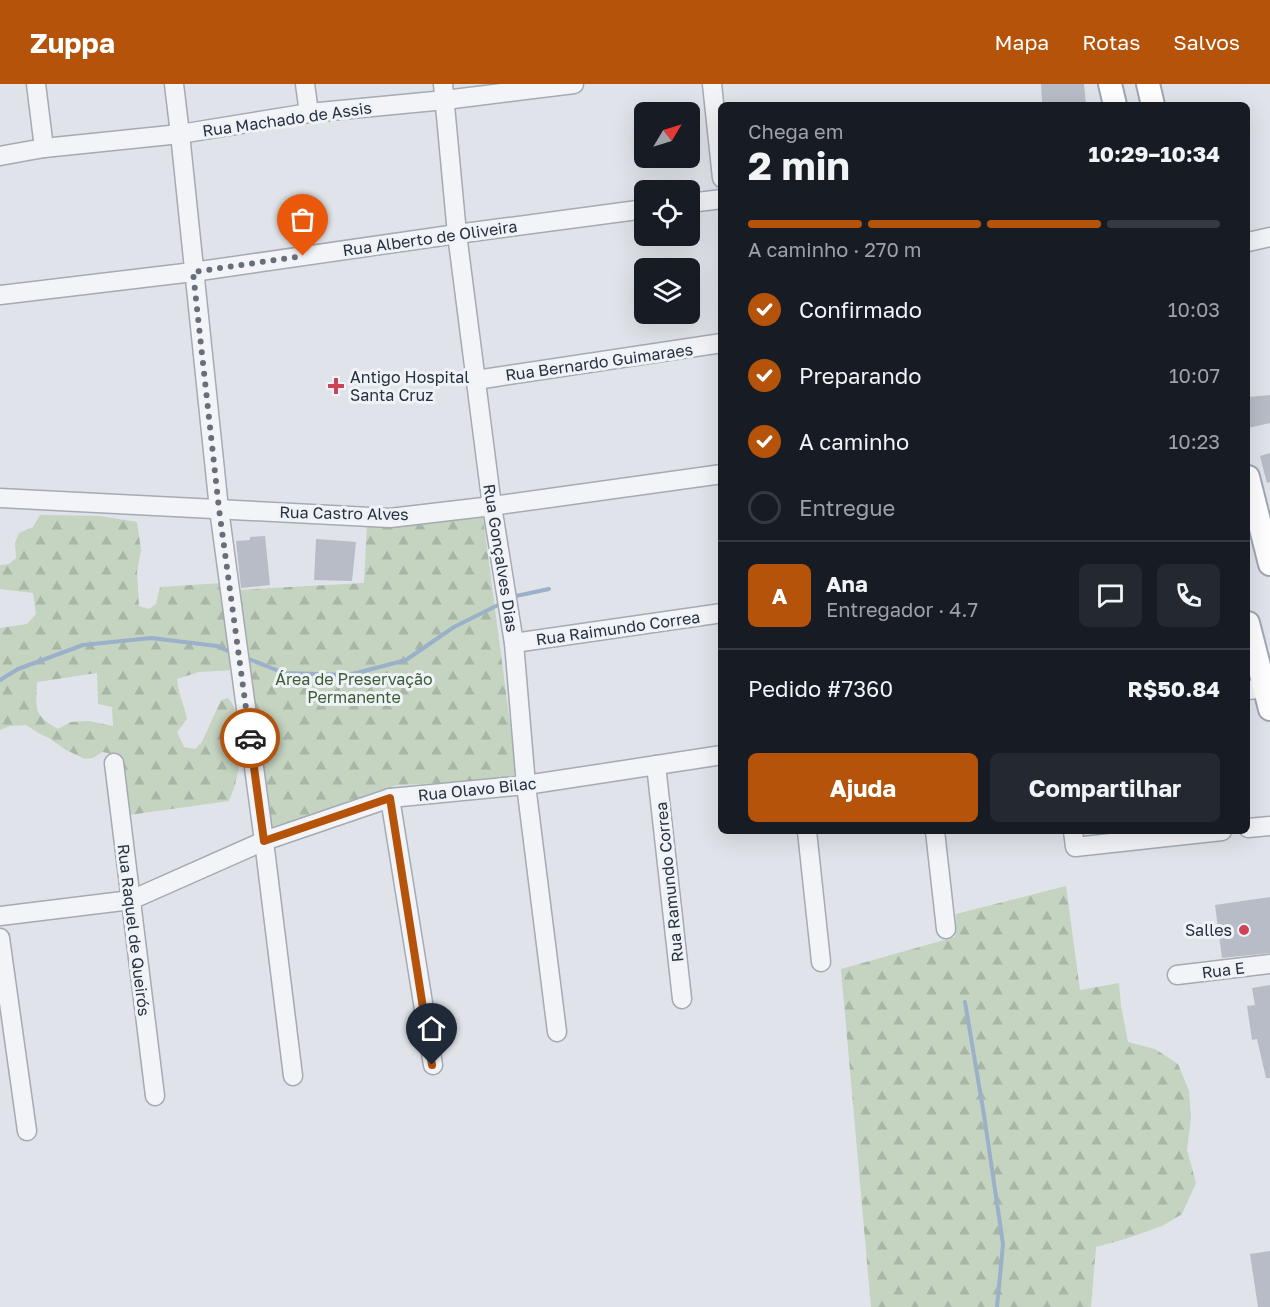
<!DOCTYPE html>
<html lang="pt">
<meta charset="utf-8">
<style>
body{margin:0;font-family:"Golos Text",sans-serif;background:#242831;color:#f1f3f6;height:100vh;display:flex;flex-direction:column;font-size:22px;white-space:nowrap}
*{box-sizing:border-box;margin:0}
p{font-size:20px;color:#9ea1a6}
.icon{flex:none;width:33px;height:33px;fill:none;stroke:currentColor;stroke-width:2;stroke-linecap:round;stroke-linejoin:round}
.map{position:relative;flex:1;overflow:hidden}
.panel{position:absolute;left:718px;top:18px;width:532px;height:732px;display:flex;flex-direction:column;background:#171b24;border-radius:9px;box-shadow:0 6px 24px #0002}
.panel>*{flex:none}
.needle{width:39px;rotate:52deg}
.tools{position:absolute;left:634px;top:18px;display:grid;gap:12px}
.tools a{display:grid;place-items:center;width:66px;height:66px;border-radius:9px;background:#171b24;box-shadow:0 6px 24px #0002;font-size:30px}
.pin{position:absolute;display:grid;place-items:center;width:51px;height:51px;color:#fff;margin:-62px -26px;border-radius:50% 50% 50% 0;rotate:-45deg;box-shadow:0 0 6px #0007}
.pin .icon{rotate:45deg}
.courier{position:absolute;display:grid;place-items:center;width:60px;height:60px;margin:-30px;border:4px solid #b45309;border-radius:50%;background:#fff;color:#222;box-shadow:0 2px 8px #0007}
.head em{font-style:normal;font-weight:700}
.head div{display:flex;flex-direction:column-reverse}
.head{display:flex;align-items:center;justify-content:space-between;height:102px;padding:0 30px}
h1{font-size:39px;font-weight:700;line-height:45px}
.bar{display:grid;grid-template-columns:repeat(4,1fr);gap:9px 6px;align-content:center;height:72px;padding:0 30px}
.bar i{height:8px;border-radius:4px;background:#363941}
.bar .on{background:#b45309}
.bar p{grid-column:span 4}
.line{display:flex;align-items:center;gap:15px;padding:0 30px;border-top:2px solid #363941}
.line div{flex:1}
.round{display:grid;place-items:center;flex:none;width:63px;height:63px;border-radius:9px;background:#242831}
ol{padding:0 30px;list-style:none}
li{display:flex;align-items:center;gap:18px;height:66px}
li p{margin-inline-start:auto}
li .icon{padding:6px;border-radius:50%;background:#b45309;color:#fff;stroke-width:4}
li:last-child{color:#9ea1a6}
li i{width:33px;height:33px;border:3px solid #363941;border-radius:50%}
.primary-button{display:flex;gap:12px;margin-top:auto;padding:12px 30px}
.primary-button a{flex:1;height:69px;border-radius:9px;background:#b45309;color:#fff;font-size:24px;font-weight:700;line-height:69px;text-align:center}
.primary-button a+a{background:#242831;color:#f1f3f6}
header{display:flex;align-items:center;gap:36px;box-sizing:border-box;height:84px;padding:0 30px;background:#b45309;color:#fff}
header strong{font-size:28px}
nav{display:flex;gap:33px;margin-inline-start:auto;font-size:21px}
.map>svg:first-child{display:block}
</style>
<header>
<strong>Zuppa</strong>
<nav><a>Mapa</a><a>Rotas</a><a>Salvos</a></nav>
</header>
<div class="map">
<svg width="1270" height="1223" viewBox="0 0 1270 1223">
<defs>
<pattern id="forest-firs" width="22" height="20" patternUnits="userSpaceOnUse" patternTransform="scale(1.5)"><rect width="22" height="20" fill="#c5d3c1"/><path d="M5 1l3.5 6h-7zM16 11l3.5 6h-7z" fill="#a9b6a7"/></pattern>
</defs>
<rect width="100%" height="100%" fill="#e0e3e9"/>
<!-- forest -->
<g fill="url(#forest-firs)" fill-rule="evenodd">
<polygon points="479,429 483,433 516,685 514,691 507,696 397,701 277,746 270,746 237,506 364,499 367,438"/>
<path d="M 40,431 L 100,432 L 137,438 L 141,466 L 137,488 L 139,522 L 149,525 L 156,520 L 160,503 L 222,499 L 234,586 L 199,588 L 177,595 C 178,609 184,621 187,635 L 177,648 L 184,663 L 195,665 L 202,658 L 221,616 L 228,614 C 249,638 241,690 229,717 L 129,731 L 118,671 L 102,668 L 93,674 L 85,675 L 66,666 L 49,654 L 40,650 L 26,641 L 10,642 L 0,646 L 0,544 L 27,540 L 36,530 L 33,509 L 0,505 L 0,481 L 9,480 L 16,474 L 15,459 L 19,449 L 33,443 ZM 97,589 L 98,620 L 112,623 L 113,642 L 89,637 L 71,638 L 58,645 C 33,630 36,626 37,598 Z"/>
<polygon points="1066,802 1080,906 1119,899 1121,922 1128,958 1155,965 1178,980 1189,1007 1191,1034 1187,1066 1196,1099 1182,1130 1162,1142 1125,1155 1096,1163 1091,1223 871,1223 841,885 955,853 956,830"/>
</g>
<g fill="none" stroke-linecap="round" stroke-linejoin="round">
<!-- stream -->
<g stroke="#9bb0c9" stroke-width="4">
<polyline points="516,512 549,505"/>
<polyline points="249,575 284,589 349,591 406,576 454,543 498,521"/>
<polyline points="0,596 18,585 83,561 151,554 217,562 228,567"/>
<polyline points="965,918 984,1031 1003,1160 997,1223"/>
</g>
</g>
<!-- building -->
<g fill="#b7bcc6">
<polygon points="1041,0 1084,0 1086,21 1053,21 1053,18 1042,18"/>
<polygon points="1270,311 1270,339 1248,344 1248,313"/>
<polygon points="1270,369 1270,398 1267,399 1260,372"/>
<polygon points="265,452 270,501 241,504 236,457 250,456 250,453"/>
<polygon points="316,455 356,458 352,497 314,496"/>
<polygon points="1270,813 1270,869 1222,874 1215,821"/>
<polygon points="1270,901 1270,994 1266,994 1257,955 1252,956 1247,922 1255,921 1252,904"/>
<polygon points="1270,1167 1270,1223 1258,1223 1250,1170"/>
</g>
<g fill="none" stroke-linecap="round" stroke-linejoin="round">
<!-- minor casing -->
<g stroke="#a5aab3" stroke-width="21">
<g id="minor">
<polyline points="36,0 44,64"/>
<polyline points="174,0 180,50 219,425 264,757 293,992"/>
<polyline points="305,0 309,29"/>
<polyline points="443,0 457,150 492,422 514,559 526,701 557,948"/>
<polyline points="712,0 722,94"/>
<polyline points="0,72 44,64 180,50 309,29 445,16 574,0"/>
<polyline points="690,119 722,115"/>
<polyline points="1248,158 1270,153"/>
<polyline points="0,211 193,188 457,150 645,125"/>
<polyline points="476,296 722,259"/>
<polyline points="0,414 390,434 492,422 722,390"/>
<polyline points="514,559 722,529"/>
<polyline points="1248,606 1265,604"/>
<polyline points="114,679 155,1012"/>
<polyline points="656,681 682,915"/>
<polyline points="390,714 433,981"/>
<polyline points="1248,744 1270,742"/>
<polyline points="807,747 821,878"/>
<polyline points="935,747 946,845"/>
<polyline points="1073,747 1075,763 1222,747"/>
<polyline points="0,832 131,816 264,757 390,714 526,701 722,671"/>
<polyline points="0,854 27,1047"/>
<polyline points="1177,891 1270,880"/>
</g>
</g>
<!-- major casing -->
<g stroke="#9fa7b5" stroke-width="26">
<g id="major">
<polyline points="1110,0 1115,21"/>
<polyline points="1148,0 1153,21"/>
<polyline points="1248,393 1270,480"/>
<polyline points="1248,539 1270,625"/>
</g>
</g>
<!-- minor -->
<use href="#minor" stroke="#f3f4f7" stroke-width="18"/>
<!-- major -->
<use href="#major" stroke="#fff" stroke-width="22"/>
</g>
<g fill="none" stroke-linecap="round" stroke-linejoin="round">
<!-- done -->
<polyline stroke="#686f7b" stroke-width="6" stroke-dasharray="0 10.8" points="250,654 219,425 193,188 303,172"/>
<!-- route -->
<polyline stroke="#b45309" stroke-width="8" points="250,654 264,757 390,714 432,981"/>
</g>
<!-- markers -->
<g fill="#ce4456" stroke="#eff2f6" stroke-width="2">
<path d="M333 293h6v6h6v6h-6v6h-6v-6h-6v-6h6z"/>
<circle cx="1244" cy="846" r="6"/>
</g>
<g text-anchor="middle" stroke-width="6" stroke-linejoin="round" paint-order="stroke">
<!-- street labels -->
<g font-size="16" fill="#283140" stroke="#eff2f6">
<text transform="translate(287 35) rotate(-8)" y="6">Rua Machado de Assis</text>
<text transform="translate(430 154) rotate(-8)" y="6">Rua Alberto de Oliveira</text>
<text transform="translate(599 278) rotate(-8)" y="6">Rua Bernardo Guimaraes</text>
<text transform="translate(344 429) rotate(1)" y="6">Rua Castro Alves</text>
<text transform="translate(501 474) rotate(81)" y="6">Rua Gonçalves Dias</text>
<text transform="translate(618 544) rotate(-8)" y="6">Rua Raimundo Correa</text>
<text transform="translate(477 705) rotate(-6)" y="6">Rua Olavo Bilac</text>
<text transform="translate(669 798) rotate(-96)" y="6">Rua Ramundo Correa</text>
<text transform="translate(134 846) rotate(83)" y="6">Rua Raquel de Queirós</text>
<text transform="translate(1223 886) rotate(-7)" y="6">Rua E</text>
</g>
<!-- poi labels -->
<g font-size="16" fill="#283140" stroke="#eff2f6" text-anchor="start">
<text x="350" y="299">Antigo Hospital<tspan x="350" dy="18">Santa Cruz</tspan></text>
<text x="1232" y="852" text-anchor="end">Salles</text>
</g>
<!-- park labels -->
<g font-size="16" fill="#3c5c36" stroke="#eff2f6">
<text x="354" y="601">Área de Preservação<tspan x="354" dy="18">Permanente</tspan></text>
</g>
</g>
</svg>
<div class="tools">
<a><svg class="needle" viewBox="-14 -14 28 28"><path d="M0-13l5 13h-10z" fill="#e53935"/><path d="M0 13l5-13h-10z" fill="#9ea1a6"/></svg></a>
<a><svg class="icon" aria-label="locate" viewBox="0 0 24 24"><circle cx="12" cy="12" r="6"/><path d="M12 2v4M12 18v4M2 12h4M18 12h4"/></svg></a>
<a><svg class="icon" aria-label="layers" viewBox="0 0 24 24"><path d="M12 4l9 5-9 5-9-5zM3 14l9 5 9-5"/></svg></a>
</div>
<div class="pin" style="left:303px;top:172px;background:#ea580c"><svg class="icon" aria-label="bag" viewBox="0 0 24 24"><path d="M5 8h14l-1 12H6zM9 8a3 3 0 0 1 6 0"/></svg></div>
<div class="pin" style="left:432px;top:981px;background:#1f2937"><svg class="icon" aria-label="home" viewBox="0 0 24 24"><path d="M3 11l9-7 9 7M6 9v11h12V9"/></svg></div>
<div class="courier" style="left:250px;top:654px"><svg class="icon" aria-label="car" viewBox="0 0 24 24"><path d="M5 17H2v-5l4-1 3-4h7l3 4 3 1v5h-3M9 17h6M6 11h13"/><circle cx="7" cy="17" r="2"/><circle cx="17" cy="17" r="2"/></svg></div>
<section class="panel">
<div class="head"><div><h1>2 min</h1><p>Chega em</p></div><em>10:29–10:34</em></div>
<div class="bar"><i class="on"></i><i class="on"></i><i class="on"></i><i></i><p>A caminho · 270 m</p></div>
<ol>
<li><svg class="icon" aria-label="check" viewBox="0 0 24 24"><path d="M5 12l5 5 9-10"/></svg>Confirmado<p>10:03</p></li>
<li><svg class="icon" aria-label="check" viewBox="0 0 24 24"><path d="M5 12l5 5 9-10"/></svg>Preparando<p>10:07</p></li>
<li><svg class="icon" aria-label="check" viewBox="0 0 24 24"><path d="M5 12l5 5 9-10"/></svg>A caminho<p>10:23</p></li>
<li><i></i>Entregue</li>
</ol>
<div class="line" style="height:108px"><b class="round" style="background:#b45309;color:#fff">A</b><div><b>Ana</b><p>Entregador · 4.7</p></div><a class="round"><svg class="icon" aria-label="chat" viewBox="0 0 24 24"><path d="M4 5h16v11H9l-5 4z"/></svg></a><a class="round"><svg class="icon" aria-label="phone" viewBox="0 0 24 24"><path d="M5 4h4l2 5-3 2q2 4 5 5l2-3 5 2v4C11 20 4 13 5 4z"/></svg></a></div>
<div class="line" style="height:78px"><div>Pedido #7360</div><b>R$50.84</b></div>
<div class="primary-button"><a>Ajuda</a><a>Compartilhar</a></div>
</section>
</div>
